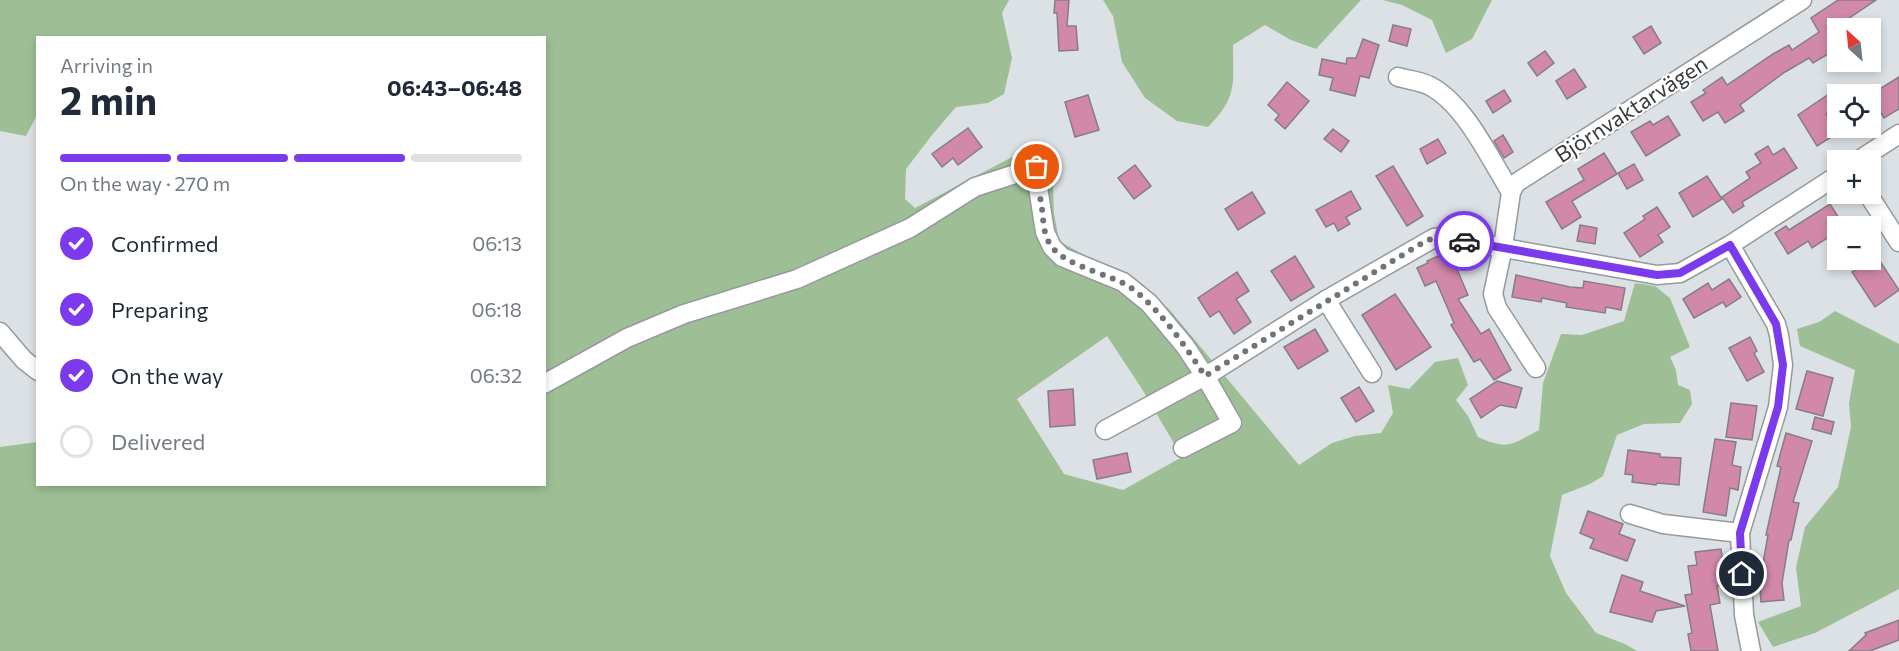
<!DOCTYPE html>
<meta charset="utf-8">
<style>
body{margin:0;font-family:Commissioner,sans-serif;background:#f2f2f3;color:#1f2937;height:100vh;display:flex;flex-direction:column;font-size:22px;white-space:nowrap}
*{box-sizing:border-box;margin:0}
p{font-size:20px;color:#747a83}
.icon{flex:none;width:33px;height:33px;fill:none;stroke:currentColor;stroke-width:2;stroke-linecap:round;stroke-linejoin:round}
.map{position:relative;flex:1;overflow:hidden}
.side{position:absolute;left:36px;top:36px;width:510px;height:450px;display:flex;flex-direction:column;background:#fff;border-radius:0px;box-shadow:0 3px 9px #0003}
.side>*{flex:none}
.needle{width:39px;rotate:333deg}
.tools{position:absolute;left:1827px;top:18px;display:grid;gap:12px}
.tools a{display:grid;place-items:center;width:54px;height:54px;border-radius:0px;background:#fff;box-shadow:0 3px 9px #0003;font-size:30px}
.pin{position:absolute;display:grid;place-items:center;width:51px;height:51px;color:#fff;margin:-26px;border:3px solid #fff;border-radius:50%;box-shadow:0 2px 6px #0007}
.courier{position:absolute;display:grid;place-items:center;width:60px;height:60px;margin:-30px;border:4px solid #7c3aed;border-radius:50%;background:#fff;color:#222;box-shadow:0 2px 8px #0007}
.head em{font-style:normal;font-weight:700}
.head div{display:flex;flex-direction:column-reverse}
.head{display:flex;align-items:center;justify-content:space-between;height:102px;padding:0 24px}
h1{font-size:39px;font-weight:700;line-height:45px}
.bar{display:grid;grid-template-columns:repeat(4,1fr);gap:9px 6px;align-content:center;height:72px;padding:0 24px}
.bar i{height:8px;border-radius:4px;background:#e0e1e3}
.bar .on{background:#7c3aed}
.bar p{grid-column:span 4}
ol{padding:0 24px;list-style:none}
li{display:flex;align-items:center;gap:18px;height:66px}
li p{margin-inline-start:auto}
li .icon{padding:6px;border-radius:50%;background:#7c3aed;color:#fff;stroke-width:4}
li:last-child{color:#747a83}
li i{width:33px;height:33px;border:3px solid #e0e1e3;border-radius:50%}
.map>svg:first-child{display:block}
</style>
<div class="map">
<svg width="1899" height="651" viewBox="0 0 1899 651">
<rect width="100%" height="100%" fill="#dce1e5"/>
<!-- green -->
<g fill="#9ebf95" fill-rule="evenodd">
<path d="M 0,0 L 1009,0 L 1002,13 L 1012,58 L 1004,94 L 988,103 L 956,107 L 932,135 L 906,169 L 905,199 L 915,208 L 1035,145 L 1052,157 L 1054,213 L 1059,241 L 1098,263 L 1126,273 L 1169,309 L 1299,465 L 1332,443 L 1355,436 L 1381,433 L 1393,413 L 1388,385 L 1409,389 L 1435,362 L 1458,358 L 1468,385 L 1456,400 L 1468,416 L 1478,437 C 1509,451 1512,444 1539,430 L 1543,383 L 1561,334 L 1582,335 L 1624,321 L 1635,283 L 1655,286 L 1670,298 L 1690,347 L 1670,357 L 1676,370 L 1678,385 L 1690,390 L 1692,404 L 1680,423 L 1644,424 L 1617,435 L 1603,476 L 1590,484 L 1562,495 L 1550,556 L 1566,593 L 1596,633 L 1625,644 L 1637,651 L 0,651 L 0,447 L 37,442 L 38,484 L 544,484 L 544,38 L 38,38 L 37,115 L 26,136 L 0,131 ZM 1107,336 L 1142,389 L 1182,457 L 1123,490 L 1064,474 L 1017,399 Z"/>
<path d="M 1103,0 L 1361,0 L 1316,49 L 1291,40 L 1265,25 L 1233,45 C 1233,84 1238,97 1208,127 L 1177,121 L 1145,98 L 1122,62 L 1113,16 Z"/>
<polygon points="1383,0 1492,0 1472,39 1446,53 1432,20 1402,5"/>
<polygon points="1835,311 1899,344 1899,589 1815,633 1773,647 1758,622 1801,606 1796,568 1805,527 1838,487 1851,427 1849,403 1855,370 1800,346 1797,329 1819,322"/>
</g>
<!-- building -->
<g fill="#d188a9" stroke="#857f82" stroke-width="1.5">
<polygon points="1055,0 1069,0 1067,26 1076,26 1078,50 1059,51 1057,13 1054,13"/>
<polygon points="1838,0 1876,0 1842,23 1846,28 1838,28 1838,48 1813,63 1809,58 1785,72 1740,105 1744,111 1725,123 1718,112 1703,121 1691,102 1706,93 1703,90 1722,77 1727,85 1773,54 1789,45 1792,50 1819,32 1811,18"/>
<polygon points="1393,25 1411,29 1407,46 1389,41"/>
<polygon points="1651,26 1661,43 1644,54 1633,37"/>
<polygon points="1363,39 1379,45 1369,78 1360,76 1355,96 1330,90 1333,78 1319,75 1322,59 1346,64 1347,58 1356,58"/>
<polygon points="1545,51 1554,63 1537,76 1528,63"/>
<polygon points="1574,69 1586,87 1567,99 1556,81"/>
<polygon points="1899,77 1899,109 1884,118 1870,95"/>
<polygon points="1287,82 1309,101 1285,129 1275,120 1279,115 1268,105"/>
<polygon points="1838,88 1838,107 1826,114 1838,133 1817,146 1798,115"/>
<polygon points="1504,90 1511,101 1493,113 1486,101"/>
<polygon points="1088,95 1099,130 1075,137 1065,102"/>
<polygon points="1668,116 1680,135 1646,156 1631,132 1650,121 1653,125"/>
<polygon points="968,128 982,147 958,165 953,158 942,167 932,154"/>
<polygon points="1333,129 1349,141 1341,152 1324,139"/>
<polygon points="1503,135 1513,152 1504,158 1494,141"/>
<polygon points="1438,139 1446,153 1427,164 1420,149"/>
<polygon points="1768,146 1773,155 1784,148 1797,168 1742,202 1744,206 1733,213 1722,197 1750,178 1746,172 1761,163 1755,154"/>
<polygon points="1604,153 1617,174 1572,201 1581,217 1562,229 1546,202 1584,180 1578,169"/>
<polygon points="1634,164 1643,180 1627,189 1618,173"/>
<polygon points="1135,165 1151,186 1134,199 1118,178"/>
<polygon points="1393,166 1423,216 1407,226 1376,176"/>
<polygon points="1707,176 1722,199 1693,217 1679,193"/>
<polygon points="1351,191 1361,209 1346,217 1350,224 1338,231 1334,223 1326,227 1316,210"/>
<polygon points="1252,192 1265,213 1238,230 1225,209"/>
<polygon points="1830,204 1844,226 1838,226 1838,231 1812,248 1808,241 1788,254 1775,233 1786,226 1789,230"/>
<polygon points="1657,207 1670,227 1658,235 1663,242 1640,257 1624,233 1645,219 1643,216"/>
<polygon points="1580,225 1597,228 1595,244 1577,241"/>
<polygon points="1870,246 1899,290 1875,307 1852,272 1857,269 1851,260 1870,260"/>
<polygon points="1445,253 1446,255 1450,253 1468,295 1458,299 1481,334 1489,329 1511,370 1494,380 1480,359 1474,362 1451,325 1454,323 1436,281 1425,286 1417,268 1428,263 1427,261"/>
<polygon points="1295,256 1314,287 1291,301 1271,271"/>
<polygon points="1237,272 1249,291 1236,299 1251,322 1234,334 1219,311 1210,317 1198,298"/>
<polygon points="1516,275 1570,287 1583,288 1584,281 1625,288 1621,310 1606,307 1605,313 1566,307 1567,303 1542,298 1541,302 1512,297"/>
<polygon points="1729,279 1741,297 1726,307 1723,302 1694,318 1683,299 1708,283 1712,290"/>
<polygon points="1395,294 1431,347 1396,370 1362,315"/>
<polygon points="1315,329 1328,351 1298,369 1284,347"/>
<polygon points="1750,337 1757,351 1754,353 1764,372 1747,381 1729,348"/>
<polygon points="1807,371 1833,378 1823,416 1796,409"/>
<polygon points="1497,381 1522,388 1516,408 1500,405 1481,418 1470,399"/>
<polygon points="1359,387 1374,411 1356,422 1341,398"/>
<polygon points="1073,389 1075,425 1050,427 1048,391"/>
<polygon points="1731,403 1757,406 1752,440 1726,437"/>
<polygon points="1815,417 1834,422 1831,434 1812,429"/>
<polygon points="1786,433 1812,441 1793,502 1799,503 1791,540 1789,540 1782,583 1784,600 1761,602 1759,575 1761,575 1768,535 1766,535 1781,467 1777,466"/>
<polygon points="1715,439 1736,442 1732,465 1741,467 1738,490 1730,488 1726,516 1703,512"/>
<polygon points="1628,450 1660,454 1660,457 1681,458 1679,485 1657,483 1656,485 1632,482 1633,475 1625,474"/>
<polygon points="1127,453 1131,472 1097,479 1093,460"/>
<polygon points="1588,511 1623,524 1619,534 1635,540 1627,561 1590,548 1594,539 1580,533"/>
<polygon points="1721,549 1726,584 1717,586 1720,603 1710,605 1718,651 1691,651 1688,634 1692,633 1685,595 1692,594 1688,566 1697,565 1695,552"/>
<polygon points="1622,575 1643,582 1640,591 1685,606 1656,611 1652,622 1610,612"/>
<polygon points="1899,620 1899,640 1870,651 1849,651 1866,635 1865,633"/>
</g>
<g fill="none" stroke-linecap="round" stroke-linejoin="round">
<!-- minor casing -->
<g stroke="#959a9d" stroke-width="21">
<g id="minor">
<path d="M 1398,77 C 1408,80 1421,81 1430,86 C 1465,104 1490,159 1511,192"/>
<polyline points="1859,160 1899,134"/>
<polyline points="1868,194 1899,242"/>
<polyline points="1730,245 1776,324 1779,335 1783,365 1778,407 1740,533 1744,615 1751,651"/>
<polyline points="1326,300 1372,373"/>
<polyline points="0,332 24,360 38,371"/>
<polyline points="1536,368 1497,308 1493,294 1503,247 1511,192 1516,183 1802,0"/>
<polyline points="544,384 627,338 684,314 797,279 910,228 975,187 1037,167 1037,181 1045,232 1052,247 1062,257 1123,282 1149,303 1185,346 1205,376 1232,423 1183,448"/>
<polyline points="1105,430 1214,371 1326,300 1434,238 1441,237 1657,275 1680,273 1730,245 1838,175"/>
<polyline points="1630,514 1663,524 1740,533"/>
</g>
</g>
<!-- minor -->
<use href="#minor" stroke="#fff" stroke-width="18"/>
</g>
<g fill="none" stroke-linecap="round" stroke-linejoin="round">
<!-- done -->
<path stroke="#717477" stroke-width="6" stroke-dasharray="0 10.8" d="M 1037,167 C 1037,182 1040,195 1042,209 C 1043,216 1043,224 1045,232 C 1050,255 1073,263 1093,271 C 1108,277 1121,280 1134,290 C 1163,313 1185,346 1205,376 L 1427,240 L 1441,237 L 1464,241"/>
<!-- route -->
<polyline stroke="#7c3aed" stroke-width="8" points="1464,241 1657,275 1680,273 1730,245 1776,324 1783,365 1778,407 1740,533 1742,574"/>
</g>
<g text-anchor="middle" stroke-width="4.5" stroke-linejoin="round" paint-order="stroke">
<!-- street labels -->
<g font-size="22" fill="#383a3c" stroke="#fff">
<text transform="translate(1631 109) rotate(-33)" y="8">Björnvaktarvägen</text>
</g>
</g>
</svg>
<div class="tools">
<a><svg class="needle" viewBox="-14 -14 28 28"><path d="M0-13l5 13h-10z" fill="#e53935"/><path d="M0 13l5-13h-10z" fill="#747a83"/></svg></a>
<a><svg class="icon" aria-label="locate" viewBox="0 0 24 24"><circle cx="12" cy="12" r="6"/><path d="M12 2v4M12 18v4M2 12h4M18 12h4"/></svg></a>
<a>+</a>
<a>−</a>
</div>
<div class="pin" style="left:1037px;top:167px;background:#ea580c"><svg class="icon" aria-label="bag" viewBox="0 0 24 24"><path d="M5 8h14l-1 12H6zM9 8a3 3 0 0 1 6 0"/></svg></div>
<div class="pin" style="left:1742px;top:574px;background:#1f2937"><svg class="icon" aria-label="home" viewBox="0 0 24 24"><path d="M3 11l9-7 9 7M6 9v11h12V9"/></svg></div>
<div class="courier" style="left:1464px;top:241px"><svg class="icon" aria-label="car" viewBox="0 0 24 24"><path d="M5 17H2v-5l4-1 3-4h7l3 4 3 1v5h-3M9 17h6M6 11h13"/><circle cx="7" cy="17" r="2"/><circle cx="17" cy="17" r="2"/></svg></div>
<section class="side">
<div class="head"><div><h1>2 min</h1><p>Arriving in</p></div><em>06:43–06:48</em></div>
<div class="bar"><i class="on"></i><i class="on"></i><i class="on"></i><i></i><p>On the way · 270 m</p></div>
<ol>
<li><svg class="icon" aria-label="check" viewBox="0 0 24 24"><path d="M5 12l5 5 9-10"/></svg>Confirmed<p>06:13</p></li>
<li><svg class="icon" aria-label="check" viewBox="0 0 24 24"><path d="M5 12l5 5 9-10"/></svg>Preparing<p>06:18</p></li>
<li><svg class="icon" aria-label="check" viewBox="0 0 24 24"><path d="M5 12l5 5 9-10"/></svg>On the way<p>06:32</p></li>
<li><i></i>Delivered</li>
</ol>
</section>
</div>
